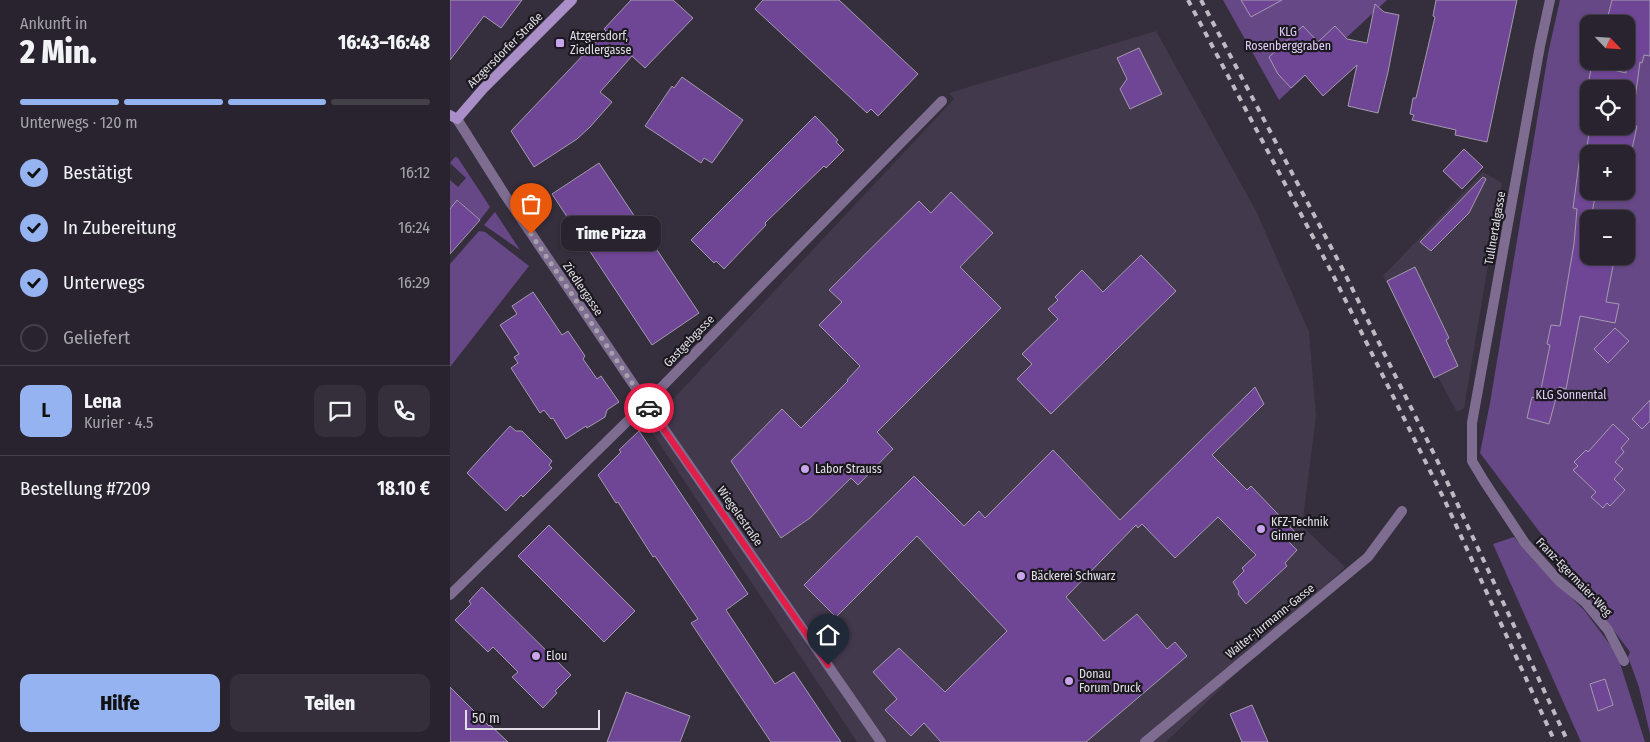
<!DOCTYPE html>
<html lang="de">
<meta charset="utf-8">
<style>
body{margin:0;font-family:"Fira Sans Condensed",sans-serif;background:#342f3a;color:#f1f3f6;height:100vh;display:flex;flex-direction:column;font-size:19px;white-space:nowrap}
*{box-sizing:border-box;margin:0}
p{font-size:16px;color:#a5a4aa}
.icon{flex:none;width:28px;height:28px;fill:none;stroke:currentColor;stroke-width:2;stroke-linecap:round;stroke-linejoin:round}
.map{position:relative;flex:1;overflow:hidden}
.sheet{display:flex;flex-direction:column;background:#28232e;width:450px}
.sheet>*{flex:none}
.needle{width:32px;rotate:115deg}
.controls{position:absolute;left:1130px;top:15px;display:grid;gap:10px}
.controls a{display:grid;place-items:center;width:55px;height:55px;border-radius:10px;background:#28232e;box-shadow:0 1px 4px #0004,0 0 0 1px #44404a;font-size:25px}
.scale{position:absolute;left:15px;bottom:12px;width:135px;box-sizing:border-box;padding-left:5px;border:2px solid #e3dfe8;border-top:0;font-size:14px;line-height:18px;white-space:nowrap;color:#e3dfe8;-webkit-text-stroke:4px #1b191f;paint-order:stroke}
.pin{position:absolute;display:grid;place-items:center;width:42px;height:42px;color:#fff;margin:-51px -21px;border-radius:50% 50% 50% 0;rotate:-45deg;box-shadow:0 0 5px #0007}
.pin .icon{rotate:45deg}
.courier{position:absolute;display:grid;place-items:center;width:50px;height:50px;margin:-25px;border:4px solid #e11d48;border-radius:50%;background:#fff;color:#222;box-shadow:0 1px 6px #0007}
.bubble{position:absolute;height:35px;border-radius:10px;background:#28232e;box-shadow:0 1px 4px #0004,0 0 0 1px #44404a;font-size:16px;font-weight:800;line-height:35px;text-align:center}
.overview em{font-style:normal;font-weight:800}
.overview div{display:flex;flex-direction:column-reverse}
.overview{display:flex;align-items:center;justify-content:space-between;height:85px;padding:0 20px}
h1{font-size:32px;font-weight:800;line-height:38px}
.bar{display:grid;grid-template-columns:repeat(4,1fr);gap:8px 5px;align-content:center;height:60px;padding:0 20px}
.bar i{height:6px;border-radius:4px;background:#44404a}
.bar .current{background:#95b2f1}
.bar p{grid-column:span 4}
.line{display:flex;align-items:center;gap:12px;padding:0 20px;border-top:1px solid #44404a}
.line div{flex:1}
.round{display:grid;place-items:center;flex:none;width:52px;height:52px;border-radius:10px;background:#342f3a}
ol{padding:0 20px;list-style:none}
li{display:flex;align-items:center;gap:15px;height:55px}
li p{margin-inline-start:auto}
li .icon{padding:5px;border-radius:50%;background:#95b2f1;color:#111;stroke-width:4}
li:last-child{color:#a5a4aa}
li i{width:28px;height:28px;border:2px solid #44404a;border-radius:50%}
.action{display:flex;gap:10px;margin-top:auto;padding:10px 20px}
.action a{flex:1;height:58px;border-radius:10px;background:#95b2f1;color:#111;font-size:20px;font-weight:800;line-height:58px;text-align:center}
.action a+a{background:#342f3a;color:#f1f3f6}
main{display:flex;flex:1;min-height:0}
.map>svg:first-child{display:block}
</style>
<main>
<section class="sheet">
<div class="overview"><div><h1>2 Min.</h1><p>Ankunft in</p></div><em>16:43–16:48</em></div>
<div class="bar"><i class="current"></i><i class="current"></i><i class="current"></i><i></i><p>Unterwegs · 120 m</p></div>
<ol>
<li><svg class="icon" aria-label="check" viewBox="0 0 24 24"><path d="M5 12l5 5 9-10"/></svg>Bestätigt<p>16:12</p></li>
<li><svg class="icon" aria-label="check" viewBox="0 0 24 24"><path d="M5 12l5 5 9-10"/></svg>In Zubereitung<p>16:24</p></li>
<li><svg class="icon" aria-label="check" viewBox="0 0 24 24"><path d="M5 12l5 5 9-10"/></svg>Unterwegs<p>16:29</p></li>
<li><i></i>Geliefert</li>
</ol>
<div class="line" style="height:90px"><b class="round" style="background:#95b2f1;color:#111">L</b><div><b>Lena</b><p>Kurier · 4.5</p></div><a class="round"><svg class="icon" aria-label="chat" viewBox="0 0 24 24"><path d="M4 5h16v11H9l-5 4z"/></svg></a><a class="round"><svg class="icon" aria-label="phone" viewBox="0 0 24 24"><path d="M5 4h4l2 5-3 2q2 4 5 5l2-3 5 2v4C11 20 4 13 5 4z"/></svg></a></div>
<div class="line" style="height:65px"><div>Bestellung #7209</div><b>18.10 €</b></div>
<div class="action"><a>Hilfe</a><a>Teilen</a></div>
</section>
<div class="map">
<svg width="1200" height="742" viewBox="0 0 1200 742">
<rect width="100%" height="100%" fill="#352f3d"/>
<!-- built -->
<g fill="#42394c">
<polygon points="706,31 806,211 859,332 866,416 852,526 895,567 716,742 407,742 198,426 504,99 499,93"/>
<polygon points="1033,172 1052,183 1014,408 1007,412 933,276"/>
</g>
<!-- green -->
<g fill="#674886" fill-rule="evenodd">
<polygon points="773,0 937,0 829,100"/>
<path d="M 1110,0 L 1200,0 L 1200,734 L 1189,687 L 1178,657 L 1180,652 L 1030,453 L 1040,403 L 1098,54 ZM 1139,24 L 1176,24 L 1176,61 L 1139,61 ZM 1139,89 L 1176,89 L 1176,126 L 1139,126 ZM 1139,154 L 1176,154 L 1176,191 L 1139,191 ZM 1139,219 L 1176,219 L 1176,256 L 1139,256 Z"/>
<polygon points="5,157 8,158 40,207 30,220 8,200 0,209 0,180 8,187 16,178 0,163"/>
<polygon points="45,212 70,250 34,225"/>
<polygon points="29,231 35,232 79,266 0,367 0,264"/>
<polygon points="1064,537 1085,562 1134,610 1167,654 1195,742 1131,742 1043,544"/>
</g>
<!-- building -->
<g fill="#6f4695" stroke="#a39bac">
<polygon points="0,0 72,0 51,28 34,16 0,60"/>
<polygon points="181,0 223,0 243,18 195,68 182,56 150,92 162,102 140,127 127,139 84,167 61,131 156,31 154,29"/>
<polygon points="313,0 389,0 468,74 428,116 421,109 417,113 305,9"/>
<polygon points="791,0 832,0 801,17"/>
<polygon points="986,0 1067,0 1037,142 1005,135 1006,130 962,120 964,115 960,114 963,98 966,98 985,17 983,16"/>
<polygon points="1162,0 1200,0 1200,56 1194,55 1192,63 1190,62 1185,99 1176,98 1176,89 1137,89 1142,65 1176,73 1176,24 1156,24"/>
<polygon points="925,4 934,12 949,15 938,72 928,113 898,106 907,65 873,96 855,75 841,88 828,74 819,57 853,26 868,42 885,26 897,39 917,43"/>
<polygon points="689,48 712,94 680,109 670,89 677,79 667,58"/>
<polygon points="232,77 293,120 262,163 254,158 251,163 195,126 222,86 224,88"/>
<polygon points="365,116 388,140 386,142 394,150 376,168 374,166 315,223 316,225 274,269 266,261 264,263 241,240"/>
<polygon points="1140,126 1187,126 1181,154 1136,154"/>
<polygon points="1014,149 1033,167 1012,189 993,171"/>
<polygon points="1130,156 1139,156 1139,191 1146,191 1141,219 1139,219 1139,257 1164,261 1156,302 1169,304 1165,323 1130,316 1116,389 1109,387 1099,424 1077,418 1082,397 1089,399 1100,345 1097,344 1101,325 1110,326 1124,244 1127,209 1123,208"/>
<polygon points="149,163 249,313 202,345 102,194"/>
<polygon points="1033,177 1036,179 1019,213 981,251 970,242"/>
<polygon points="501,192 543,233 510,267 551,308 427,432 443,449 408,485 401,478 360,518 331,538 281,461 332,409 351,428 398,381 397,380 410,366 369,325 392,302 379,290 469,201 481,213"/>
<polygon points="7,200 30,220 0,254 0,209"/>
<polygon points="691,255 726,291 601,414 567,379 582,364 572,354 608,319 598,309 608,300 605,297 632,270 653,292"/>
<polygon points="965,267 999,338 996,340 1008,366 984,378 937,281"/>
<polygon points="83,292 112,335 118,331 135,356 133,359 147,379 151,376 169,402 157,410 155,417 137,428 136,426 116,439 103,418 101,419 94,410 90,413 61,368 68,363 64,357 69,354 50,325 67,314 62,306"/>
<polygon points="1165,328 1179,341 1158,363 1144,349"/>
<polygon points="805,387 814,404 762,455 797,490 801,486 847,534 839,542 847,550 835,563 837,566 796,604 788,594 789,592 783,582 794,571 792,568 806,555 768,517 725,558 692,524 688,528 686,525 616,597 654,641 687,614 717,649 725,642 737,656 636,742 491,742 474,723 461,736 435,710 447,699 423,672 449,648 495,692 557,631 467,536 386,617 354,585 464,476 514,526 529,511 535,518 603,450 670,520"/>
<polygon points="1200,400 1200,421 1192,429 1182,419"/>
<polygon points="1163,424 1179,439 1171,448 1174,452 1165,462 1173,469 1164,479 1175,490 1160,506 1157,503 1153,508 1141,497 1146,492 1123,470 1128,466 1124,462 1136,450 1138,452"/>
<polygon points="60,426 66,431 72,431 102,461 99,465 102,468 73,497 71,495 56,511 17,473"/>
<polygon points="189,431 298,594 276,610 325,684 344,672 391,742 321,742 241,623 248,619 205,556 203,557 168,502 166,503 148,475 171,452 169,450"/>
<polygon points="99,525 185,611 154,642 68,556"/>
<polygon points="32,587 121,675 105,691 107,693 93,708 62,677 68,672 43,647 38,652 5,620 21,604 19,601"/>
<polygon points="1155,679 1163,705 1148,711 1140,684"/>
<polygon points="0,687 39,726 40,725 58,742 0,742"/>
<polygon points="176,692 240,716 230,742 157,742"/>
<polygon points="802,705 818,742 792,742 780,714"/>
</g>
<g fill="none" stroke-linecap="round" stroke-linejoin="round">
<!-- street -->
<g stroke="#7e6d91" stroke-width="10">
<polyline points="1100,0 1090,46 1022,423 1022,461 1034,481 1075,543 1109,581 1135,602 1158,630 1174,661"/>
<polyline points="7,119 55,195 196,403 431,742"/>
<polyline points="0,595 196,403 492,101"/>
<polyline points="695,742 918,557 952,511"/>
</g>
<!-- secondary -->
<polyline stroke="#a98ec7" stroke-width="10" points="0,115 7,119 33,89 122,0"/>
<!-- rail -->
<g stroke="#beb9c3" stroke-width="4" stroke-dasharray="6 6" stroke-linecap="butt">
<polyline points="738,0 882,273 995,501 1105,742"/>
<polyline points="751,0 892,268 987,460 1118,742"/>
</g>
</g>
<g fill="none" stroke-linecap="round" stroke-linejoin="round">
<!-- done -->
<polyline stroke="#a6a1ac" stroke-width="5" stroke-dasharray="0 9" points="81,234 199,408"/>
<!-- route -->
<polyline stroke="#e11d48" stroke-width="6" points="199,408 378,665"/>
</g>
<!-- markers -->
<g fill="#c9a5ee" stroke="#1b191f" stroke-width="2">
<rect x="105" y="38" width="10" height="10" rx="2.5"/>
<circle cx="355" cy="469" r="5"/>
<circle cx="811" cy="529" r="5"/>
<circle cx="571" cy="576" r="5"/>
<circle cx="86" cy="656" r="5"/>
<circle cx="619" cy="681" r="5"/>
</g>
<g text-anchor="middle" stroke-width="4.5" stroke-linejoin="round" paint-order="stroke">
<!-- park labels -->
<g font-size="12" fill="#e0ccf8" stroke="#1b191f">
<text x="838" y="36">KLG<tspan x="838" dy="14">Rosenberggraben</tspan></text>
<text x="1121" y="399">KLG Sonnental</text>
</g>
<!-- poi labels -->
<g font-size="12" fill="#e3dfe8" stroke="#1b191f" text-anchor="start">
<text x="120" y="40">Atzgersdorf,<tspan x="120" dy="14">Ziedlergasse</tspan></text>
<text x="365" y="473">Labor Strauss</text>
<text x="821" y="526">KFZ-Technik<tspan x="821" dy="14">Ginner</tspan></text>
<text x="581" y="580">Bäckerei Schwarz</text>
<text x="96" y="660">Elou</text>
<text x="629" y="678">Donau<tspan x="629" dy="14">Forum Druck</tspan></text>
</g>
<!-- street labels -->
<g font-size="12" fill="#e3dfe8" stroke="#1b191f">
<text transform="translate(55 50) rotate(-45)" y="4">Atzgersdorfer Straße</text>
<text transform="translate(1045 228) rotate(-80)" y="4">Tullnertalgasse</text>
<text transform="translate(133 289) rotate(56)" y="4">Ziedlergasse</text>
<text transform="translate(239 341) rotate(-46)" y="4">Gastgebgasse</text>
<text transform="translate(290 516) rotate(55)" y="4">Wiegelestraße</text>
<text transform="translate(1124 577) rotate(46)" y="4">Franz-Egermaier-Weg</text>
<text transform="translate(820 621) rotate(-39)" y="4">Walter-Jurmann-Gasse</text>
</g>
</g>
</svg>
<div class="controls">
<a><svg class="needle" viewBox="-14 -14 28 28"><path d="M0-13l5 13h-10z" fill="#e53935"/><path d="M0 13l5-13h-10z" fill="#a5a4aa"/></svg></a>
<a><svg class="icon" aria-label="locate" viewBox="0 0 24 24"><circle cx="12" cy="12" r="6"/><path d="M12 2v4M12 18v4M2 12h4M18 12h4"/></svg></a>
<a>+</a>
<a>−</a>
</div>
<div class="scale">50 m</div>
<div class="pin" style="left:81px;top:234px;background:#ea580c"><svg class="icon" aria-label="bag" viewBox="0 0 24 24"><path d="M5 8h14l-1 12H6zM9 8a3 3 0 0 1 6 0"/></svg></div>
<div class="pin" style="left:378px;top:665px;background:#1f2937"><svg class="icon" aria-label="home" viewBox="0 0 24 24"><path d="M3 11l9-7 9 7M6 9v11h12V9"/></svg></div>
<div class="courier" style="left:199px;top:408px"><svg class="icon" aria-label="car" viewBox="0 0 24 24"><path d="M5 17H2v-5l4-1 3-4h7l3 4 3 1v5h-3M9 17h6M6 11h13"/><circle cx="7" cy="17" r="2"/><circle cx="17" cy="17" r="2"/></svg></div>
<div class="bubble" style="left:111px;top:216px;width:100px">Time Pizza</div>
</div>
</main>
